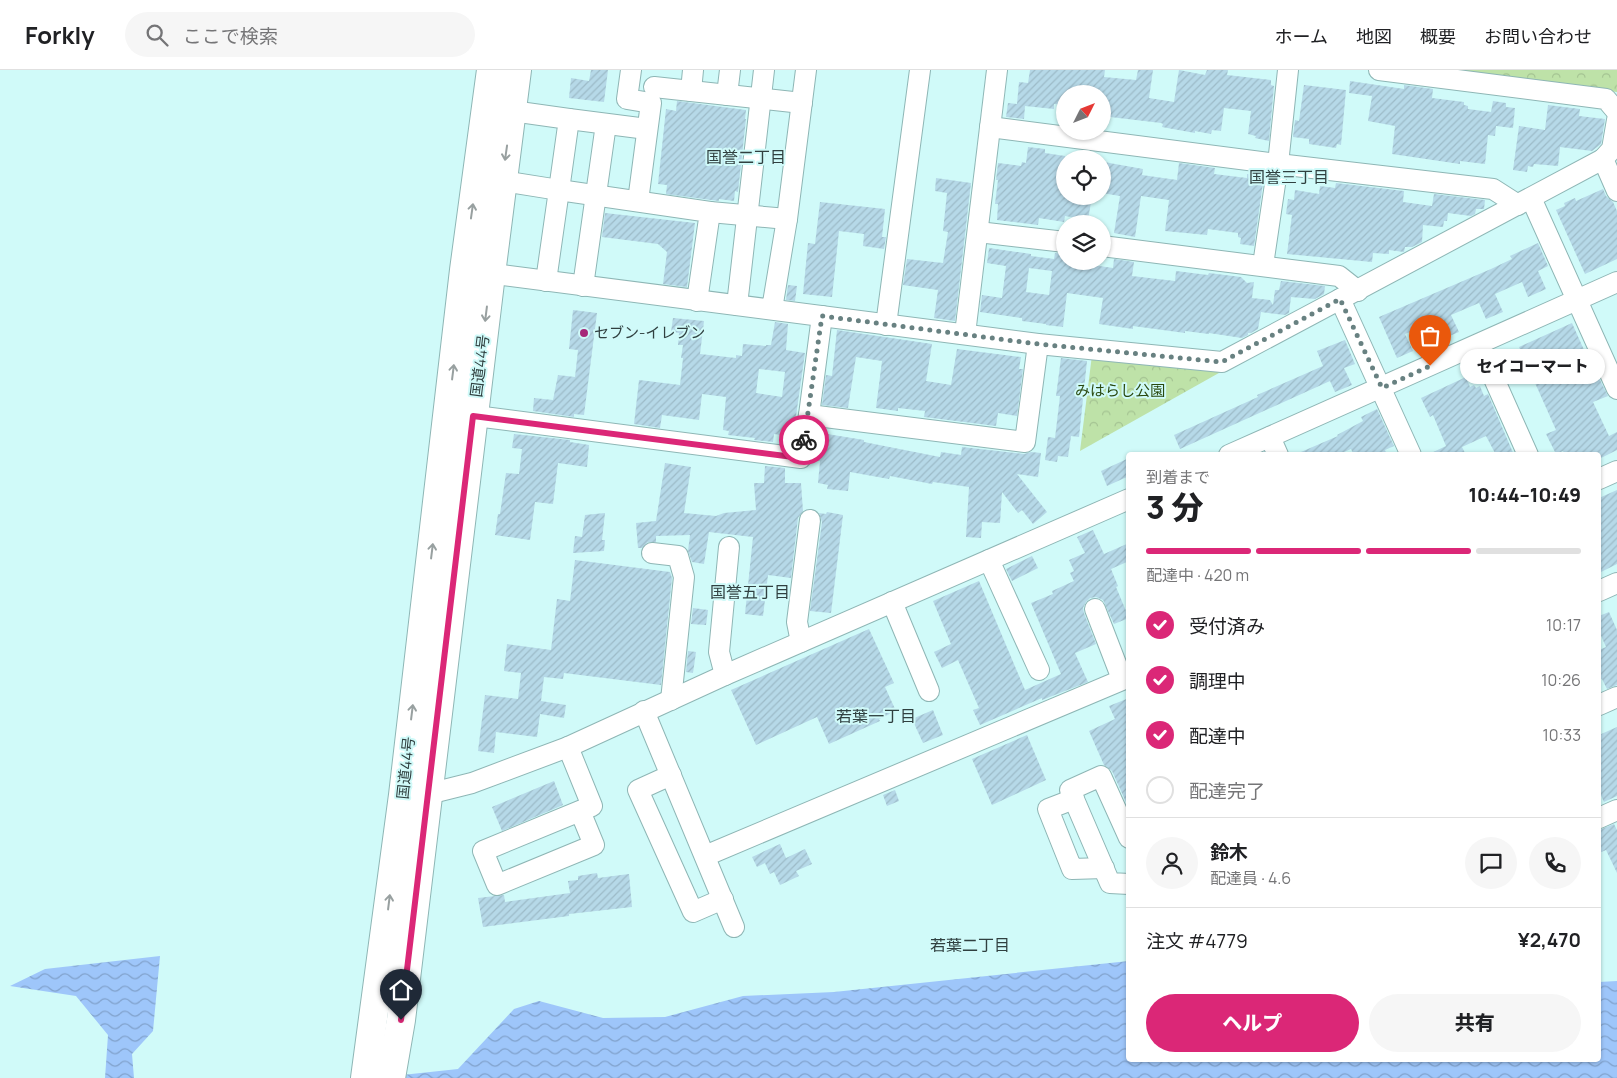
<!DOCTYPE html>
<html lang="ja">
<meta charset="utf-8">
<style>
body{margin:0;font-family:Manrope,"Noto Sans JP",sans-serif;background:#f6f6f6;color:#202124;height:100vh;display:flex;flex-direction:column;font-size:19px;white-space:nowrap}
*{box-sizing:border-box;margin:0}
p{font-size:16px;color:#757577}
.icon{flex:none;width:28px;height:28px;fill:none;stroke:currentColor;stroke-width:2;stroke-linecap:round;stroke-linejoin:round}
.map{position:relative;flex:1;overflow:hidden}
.details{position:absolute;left:1126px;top:382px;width:475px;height:610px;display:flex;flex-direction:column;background:#fff;border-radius:5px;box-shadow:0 1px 4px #0004}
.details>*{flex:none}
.needle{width:32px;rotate:48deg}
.controls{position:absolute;left:1056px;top:15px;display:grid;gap:10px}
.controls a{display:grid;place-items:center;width:55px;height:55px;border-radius:50%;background:#fff;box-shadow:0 1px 4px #0004;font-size:25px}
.pin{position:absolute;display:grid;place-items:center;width:42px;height:42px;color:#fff;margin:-51px -21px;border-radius:50% 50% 50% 0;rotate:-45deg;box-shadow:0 0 5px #0007}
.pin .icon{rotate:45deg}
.courier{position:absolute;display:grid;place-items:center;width:50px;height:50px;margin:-25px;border:4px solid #db2777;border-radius:50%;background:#fff;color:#222;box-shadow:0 1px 6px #0007}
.bubble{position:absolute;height:35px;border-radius:18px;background:#fff;box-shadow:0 1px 4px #0004;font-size:16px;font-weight:800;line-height:35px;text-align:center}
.summary em{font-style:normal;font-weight:800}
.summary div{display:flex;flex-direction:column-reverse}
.summary{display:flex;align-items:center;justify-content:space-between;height:85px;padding:0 20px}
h1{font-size:32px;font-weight:800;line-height:38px}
.bar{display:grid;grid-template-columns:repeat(4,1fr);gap:8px 5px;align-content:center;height:60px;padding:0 20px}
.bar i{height:6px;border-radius:4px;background:#e0e0e0}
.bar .active{background:#db2777}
.bar p{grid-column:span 4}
.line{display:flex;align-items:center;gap:12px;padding:0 20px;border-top:1px solid #e0e0e0}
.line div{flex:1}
.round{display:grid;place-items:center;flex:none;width:52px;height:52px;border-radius:26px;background:#f6f6f6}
ol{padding:0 20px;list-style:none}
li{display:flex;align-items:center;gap:15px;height:55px}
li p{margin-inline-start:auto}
li .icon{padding:5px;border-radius:50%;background:#db2777;color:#fff;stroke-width:4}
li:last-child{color:#757577}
li i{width:28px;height:28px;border:2px solid #e0e0e0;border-radius:50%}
.primary-button{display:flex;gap:10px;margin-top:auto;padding:10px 20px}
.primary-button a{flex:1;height:58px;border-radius:30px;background:#db2777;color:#fff;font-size:20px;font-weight:800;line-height:58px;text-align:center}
.primary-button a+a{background:#f6f6f6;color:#202124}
header{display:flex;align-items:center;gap:30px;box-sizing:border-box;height:70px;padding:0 25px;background:#fff;border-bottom:1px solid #e0e0e0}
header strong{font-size:24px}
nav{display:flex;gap:28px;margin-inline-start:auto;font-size:18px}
.search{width:350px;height:45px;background:#f6f6f6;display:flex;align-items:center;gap:12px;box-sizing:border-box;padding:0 18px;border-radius:28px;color:#757577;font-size:19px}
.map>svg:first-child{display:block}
</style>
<header>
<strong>Forkly</strong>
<div class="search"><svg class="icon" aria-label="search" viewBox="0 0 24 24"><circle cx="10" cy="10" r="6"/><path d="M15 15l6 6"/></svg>ここで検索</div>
<nav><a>ホーム</a><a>地図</a><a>概要</a><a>お問い合わせ</a></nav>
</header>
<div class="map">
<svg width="1617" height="1008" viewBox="0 0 1617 1008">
<defs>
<pattern id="park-crowns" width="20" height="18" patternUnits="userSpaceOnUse" patternTransform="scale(1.25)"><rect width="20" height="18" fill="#bee2a8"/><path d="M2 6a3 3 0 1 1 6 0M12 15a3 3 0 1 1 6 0" fill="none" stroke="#a4c392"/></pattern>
<pattern id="water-waves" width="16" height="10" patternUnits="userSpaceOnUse" patternTransform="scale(1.25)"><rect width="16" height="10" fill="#9ec6fa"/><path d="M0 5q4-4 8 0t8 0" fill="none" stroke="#81a2cc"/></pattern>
<pattern id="building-hatch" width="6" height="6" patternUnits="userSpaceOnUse" patternTransform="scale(1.25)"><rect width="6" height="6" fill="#b6d9e8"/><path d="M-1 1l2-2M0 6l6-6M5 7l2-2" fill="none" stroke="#9dbbc8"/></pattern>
</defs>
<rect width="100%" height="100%" fill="#d0faf9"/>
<!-- park -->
<g fill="url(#park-crowns)">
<polygon points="1427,0 1617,0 1617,22"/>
<polygon points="1092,285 1226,299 1080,381"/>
</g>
<!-- water -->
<g fill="url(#water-waves)">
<polygon points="160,886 153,961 132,984 134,1008 105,1008 108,965 76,926 10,916 45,899"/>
<polygon points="1129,891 1129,990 1599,990 1599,912 1617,911 1617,1008 374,1008 458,999 514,939 539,931 603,948 665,947 743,926 834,922"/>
</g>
<!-- building -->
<g fill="url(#building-hatch)" fill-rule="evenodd">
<polygon points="591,0 608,0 604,32 569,28 571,8 589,11"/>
<polygon points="1030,0 1105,0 1104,7 1136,10 1138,0 1153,0 1149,28 1174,32 1179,0 1205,5 1207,0 1228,0 1227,5 1271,10 1271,15 1274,16 1269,71 1255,68 1256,66 1248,64 1251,41 1224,38 1221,61 1212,60 1211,64 1195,61 1195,63 1162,57 1163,54 1161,53 1102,46 1102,24 1065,24 1065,35 1054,34 1054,39 1025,36 1024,49 1006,47 1008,33 1017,34 1019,12 1028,13"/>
<polygon points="1350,11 1404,19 1404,15 1433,19 1432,28 1464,32 1464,35 1468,36 1468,39 1491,42 1493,31 1506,33 1506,37 1515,38 1513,58 1496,56 1495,66 1488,65 1485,94 1460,91 1460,94 1392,84 1395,56 1368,51 1372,26 1349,23"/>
<polygon points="1304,15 1346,20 1341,75 1337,74 1336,78 1309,74 1309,69 1293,67 1295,50 1299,51"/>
<polygon points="677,31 746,40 745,49 746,49 738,122 735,121 734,131 719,129 719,131 711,130 666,124 667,115 658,114 666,39 676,41"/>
<polygon points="1548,35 1580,39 1579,46 1605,49 1601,74 1592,81 1560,77 1558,96 1534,94 1533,97 1528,96 1527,102 1513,100 1519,56 1545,60"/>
<polygon points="1028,77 1045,79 1045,83 1065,86 1065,126 1092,126 1088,150 1065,146 1064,152 1039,148 1038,155 997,150 998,134 995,134 998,110 996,110 998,93 1021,96 1022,92 1026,93"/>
<polygon points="1104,92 1143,99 1142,105 1177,110 1179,93 1215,98 1214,104 1247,108 1247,104 1264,106 1254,176 1240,174 1241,168 1238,167 1238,163 1208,159 1207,165 1165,161 1169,130 1141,126 1135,167 1114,163 1120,126 1102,123"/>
<polygon points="936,108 971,113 955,251 934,248 938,220 903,215 907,189 943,193 948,162 943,161 947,123 935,121"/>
<polygon points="1336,113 1404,121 1403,132 1432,136 1434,124 1485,130 1484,139 1476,139 1475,144 1471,146 1448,143 1447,151 1444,151 1443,157 1423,155 1422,172 1412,177 1405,177 1404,182 1389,180 1389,184 1373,183 1372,192 1287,184 1292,145 1286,144 1288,129 1294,130 1295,120 1319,124 1320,116 1335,118"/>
<polygon points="1603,119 1606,126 1613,132 1617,141 1617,189 1585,204 1556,140 1565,136 1564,133 1575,128 1576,131"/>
<polygon points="820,132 885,139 882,167 886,167 884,179 863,176 864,164 839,161 832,227 803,224 808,173 815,174"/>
<polygon points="605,143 695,153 687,217 663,214 667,182 658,174 602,167"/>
<polygon points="1538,173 1548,196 1538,201 1546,219 1528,227 1522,212 1495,224 1503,242 1486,249 1479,233 1451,245 1459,262 1442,269 1434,252 1405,264 1413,281 1397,288 1379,247 1491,199 1512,189 1510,186"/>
<path d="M 989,178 L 1031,184 L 1031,186 L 1054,189 L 1055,183 L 1065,184 L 1065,191 L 1113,198 L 1114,189 L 1134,192 L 1132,206 L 1175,211 L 1176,201 L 1208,205 L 1209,203 L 1241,207 L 1247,213 L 1254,212 L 1252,228 L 1270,230 L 1273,235 L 1275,220 L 1279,220 L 1281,211 L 1325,216 L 1324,224 L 1315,229 L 1291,227 L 1289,243 L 1285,245 L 1261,242 L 1258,259 L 1251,263 L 1248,263 L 1248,265 L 1242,268 L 1209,263 L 1209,264 L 1185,261 L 1185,263 L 1133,256 L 1133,259 L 1099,254 L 1103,228 L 1067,223 L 1063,257 L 1046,255 L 1046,254 L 1022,251 L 1022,248 L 980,242 L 982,225 L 1002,228 L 1006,196 L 987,193 ZM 1029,198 L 1052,201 L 1049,225 L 1026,222 Z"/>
<polygon points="788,215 797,216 795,231 786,230"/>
<polygon points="573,240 597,243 584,345 574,344 574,347 533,341 534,328 553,330 558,305 575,307 578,280 569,279"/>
<path d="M 673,248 L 704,251 L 700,284 L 736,288 L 736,285 L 742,286 L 743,274 L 766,276 L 766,275 L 771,275 L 775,252 L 788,254 L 786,280 L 805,283 L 793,367 L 774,364 L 773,372 L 754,370 L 755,368 L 728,365 L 729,361 L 723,360 L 726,327 L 702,324 L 699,350 L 662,345 L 660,358 L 634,354 L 639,310 L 680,315 L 683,288 L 681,288 L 683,275 L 678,275 L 679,263 L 671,262 ZM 759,299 L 785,302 L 782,327 L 756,323 Z"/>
<polygon points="1572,253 1597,309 1599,308 1608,326 1593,332 1609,366 1617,362 1617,380 1599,389 1599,385 1565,385 1563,381 1556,384 1546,364 1556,360 1519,277"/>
<polygon points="837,260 932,274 926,311 951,315 957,279 1021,287 1019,299 1023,299 1017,346 998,343 996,356 924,347 925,341 898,338 898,341 876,338 882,291 856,287 848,338 822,335 826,305 832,306"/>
<polygon points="1345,270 1355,294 1344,298 1352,315 1335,322 1330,311 1180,379 1174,365 1258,327 1257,325 1323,296 1317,281"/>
<polygon points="1061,288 1087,291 1079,367 1071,366 1068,387 1058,386 1057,392 1045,390 1048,367 1055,368 1060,326 1056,326"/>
<polygon points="1466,307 1470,317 1474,315 1476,318 1480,316 1484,326 1488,324 1514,385 1496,385 1486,366 1462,377 1466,385 1427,385 1446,376 1433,345 1430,347 1421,328"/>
<polygon points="1377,339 1394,376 1385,380 1387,385 1354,385 1351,379 1337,385 1294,385 1338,366 1337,365 1363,351 1361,347"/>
<polygon points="821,363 864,370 864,372 940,387 941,382 961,385 962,377 1024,384 1031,382 1041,383 1038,407 1017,404 1047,442 1033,454 1022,440 1018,443 1002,422 1000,453 982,452 981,468 966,467 969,417 933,412 932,414 890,406 889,409 850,402 848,421 827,419 828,415 818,413 820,391 816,391"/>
<polygon points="514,364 570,370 570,372 589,375 587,397 558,393 553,434 535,432 530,470 495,465 498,444 500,444 506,403 519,404 522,379 512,378"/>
<polygon points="1129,388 1129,406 1107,416 1101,401"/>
<polygon points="665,393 691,397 684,443 716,446 724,443 756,440 754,413 764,413 765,396 785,398 785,413 801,413 803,441 798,448 791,508 768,505 763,546 745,544 753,467 709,462 704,494 692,492 688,481 690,465 656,466 656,472 648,472 642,478 638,478 636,453 656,451"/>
<polygon points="1617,420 1617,494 1599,503 1599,428"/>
<polygon points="827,442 843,445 831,543 810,541 822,452 819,443 826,444"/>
<polygon points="605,443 602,470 605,470 604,481 573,483 575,466 582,467 585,445"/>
<polygon points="1093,460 1104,484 1129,473 1129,491 1111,499 1118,516 1116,517 1129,548 1114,554 1103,530 1096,527 1090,528 1086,532 1083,538 1084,543 1096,574 1075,583 1088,612 1042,630 1042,628 980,655 973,640 979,638 958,590 942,598 934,582 951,574 933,531 979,511 1025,620 1061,604 1031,533 1053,524 1052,521 1074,511 1070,503 1074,501 1069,490 1085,483 1077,467"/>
<polygon points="1032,486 1038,498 1012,511 1006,499"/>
<polygon points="575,490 670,502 672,508 661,615 564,603 563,609 544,607 541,631 566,635 564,648 540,644 537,667 496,662 494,683 478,681 485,625 518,629 521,603 504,601 507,574 551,580 557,529 570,531"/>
<polygon points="693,538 708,540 706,555 691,554"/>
<polygon points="1609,542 1617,560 1617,615 1607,619 1602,609 1599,610 1599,580 1606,577 1599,561 1599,546"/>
<polygon points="869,559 894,613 885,617 896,641 879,649 880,651 829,674 817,647 756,675 731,620"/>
<polygon points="688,581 696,582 693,603 686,602"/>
<polygon points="1129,628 1129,739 1112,701 1104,695 1089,661 1115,649 1109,636"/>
<polygon points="933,640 943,665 923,673 912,649"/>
<polygon points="1617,657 1617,726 1604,732 1599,721 1599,665"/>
<polygon points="1027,665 1046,710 992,735 972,689"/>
<polygon points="554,711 563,735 502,761 492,737"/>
<polygon points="895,720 899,731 887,736 883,725"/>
<polygon points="1614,754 1617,760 1617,803 1606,780 1599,783 1599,760"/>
<polygon points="780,774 786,788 805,779 812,794 796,801 799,806 780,815 774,802 770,804 765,793 757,797 752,787"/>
<polygon points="597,803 598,808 629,804 632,837 569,844 569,846 483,857 478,828 504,825 505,832 570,823 568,811 578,810 578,806"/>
</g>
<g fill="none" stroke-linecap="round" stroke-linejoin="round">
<!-- minor casing -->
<g stroke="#8eb6b5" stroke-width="22">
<g id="minor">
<polyline points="631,0 627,29 651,33 638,131"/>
<polyline points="1379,0 1606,29 1617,42"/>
<polyline points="654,17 802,33"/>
<polyline points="691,21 693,0"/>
<polyline points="727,25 730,0"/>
<polyline points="569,49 647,59"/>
<polyline points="1617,50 1612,79 1603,89 1617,121"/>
<polyline points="990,57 1278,94 1493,119 1518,135"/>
<polyline points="502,111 559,120 569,49 512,41"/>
<polyline points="1531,128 1617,319"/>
<polyline points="710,142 787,149"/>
<polyline points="978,162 1065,172"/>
<polyline points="1102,176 1339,206 1358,221"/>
<polyline points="1263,195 1278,94 1288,0"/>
<polyline points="479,202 1038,274 1222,292 1603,89"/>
<polyline points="546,211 559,120 710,142 697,231"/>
<polyline points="583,216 606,54"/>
<polyline points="1340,229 1411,385"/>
<polyline points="737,235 764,0"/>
<polyline points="772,239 787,149 806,0"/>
<polyline points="886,255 920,0"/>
<polyline points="965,264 997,0"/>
<polyline points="1479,275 1528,385"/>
<polyline points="460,344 801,388 809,345 822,246"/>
<polyline points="809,345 1025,372 1038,274"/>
<polyline points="1270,367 1278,385"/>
<polyline points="1229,385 1617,212"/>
<polyline points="1599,409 1617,401"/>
<polyline points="652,483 678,486 684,507 671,630"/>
<polyline points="989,490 1039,600"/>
<polyline points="1599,521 1617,513"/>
<polyline points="892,532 929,621"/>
<polyline points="1095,539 1122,609"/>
<polyline points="801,572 797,552 810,450"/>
<polyline points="725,605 719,582 729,477"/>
<polyline points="1599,635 1617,627"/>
<polyline points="644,641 734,857"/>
<polyline points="568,677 592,736 483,781 497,815 594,775 580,741"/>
<polyline points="671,705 638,720 693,842 723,829"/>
<polyline points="416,725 428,724 472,713 568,677 725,605 1129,429"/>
<polyline points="1074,729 1048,739 1072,799 1104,798"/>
<polyline points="1599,748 1617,740"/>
<polyline points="1129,768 1101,706 1070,720 1110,813 1129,814"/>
<polyline points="705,786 1129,607"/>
</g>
</g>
<!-- highway casing -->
<g stroke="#8eb6b5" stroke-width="30">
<g id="highway">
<polyline points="365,1008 403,725 464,200 491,0"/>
<polyline points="391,1008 401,950 491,204 517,0"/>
</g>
</g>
<!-- minor -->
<use href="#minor" stroke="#fff" stroke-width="20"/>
<!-- highway -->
<use href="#highway" stroke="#fff" stroke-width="28"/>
</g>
<!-- one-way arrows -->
<defs><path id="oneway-shaft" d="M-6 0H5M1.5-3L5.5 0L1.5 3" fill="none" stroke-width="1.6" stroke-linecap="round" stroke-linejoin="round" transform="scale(1.25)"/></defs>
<g stroke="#98a0a0">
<use href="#oneway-shaft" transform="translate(506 83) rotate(98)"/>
<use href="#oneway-shaft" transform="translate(472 141) rotate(-82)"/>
<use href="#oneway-shaft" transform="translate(486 244) rotate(97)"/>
<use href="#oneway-shaft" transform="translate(453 302) rotate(-83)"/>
<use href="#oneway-shaft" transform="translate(432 481) rotate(-83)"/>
<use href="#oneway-shaft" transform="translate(412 642) rotate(-83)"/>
<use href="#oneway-shaft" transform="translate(389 832) rotate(-83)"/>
</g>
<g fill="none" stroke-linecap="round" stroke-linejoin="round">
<!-- done -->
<polyline stroke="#688181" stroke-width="5" stroke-dasharray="0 9" points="804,370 822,246 1038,274 1222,292 1340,229 1382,318 1430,296"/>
<!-- route -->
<polyline stroke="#db2777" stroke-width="6" points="401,950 473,346 801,388 804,370"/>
</g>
<!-- markers -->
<circle fill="#a62879" stroke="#d0faf9" stroke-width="2" cx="584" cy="263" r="5"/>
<g text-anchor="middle" stroke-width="4" stroke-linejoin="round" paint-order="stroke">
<!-- poi labels -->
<g font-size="15" fill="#304040" stroke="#d0faf9" text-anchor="start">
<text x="594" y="268">セブン-イレブン</text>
</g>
<!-- street labels -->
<g font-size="15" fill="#304040" stroke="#d0faf9">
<text transform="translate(480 296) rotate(-83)" y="5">国道44号</text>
<text transform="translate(406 698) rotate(-84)" y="5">国道44号</text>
</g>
<!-- park labels -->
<g font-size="15" fill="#2a490f" stroke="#d0faf9">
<text x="1120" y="326">みはらし公園</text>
</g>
<!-- neighbourhood labels -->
<g font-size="16" fill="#304040" stroke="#d0faf9">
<text x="746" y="93">国誉二丁目</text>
<text x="1289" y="113">国誉三丁目</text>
<text x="750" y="528">国誉五丁目</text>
<text x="876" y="652">若葉一丁目</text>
<text x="970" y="881">若葉二丁目</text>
</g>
</g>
</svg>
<div class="controls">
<a><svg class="needle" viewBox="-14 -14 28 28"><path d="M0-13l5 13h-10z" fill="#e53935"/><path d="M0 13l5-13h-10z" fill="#757577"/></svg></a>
<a><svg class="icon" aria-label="locate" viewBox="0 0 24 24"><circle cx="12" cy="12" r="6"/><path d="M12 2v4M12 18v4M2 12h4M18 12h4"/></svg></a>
<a><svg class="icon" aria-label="layers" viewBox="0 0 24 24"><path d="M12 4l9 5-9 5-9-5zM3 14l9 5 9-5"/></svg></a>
</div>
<div class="pin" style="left:1430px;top:296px;background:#ea580c"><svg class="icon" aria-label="bag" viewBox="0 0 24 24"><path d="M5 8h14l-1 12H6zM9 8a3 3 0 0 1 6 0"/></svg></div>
<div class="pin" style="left:401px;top:950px;background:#1f2937"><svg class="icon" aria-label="home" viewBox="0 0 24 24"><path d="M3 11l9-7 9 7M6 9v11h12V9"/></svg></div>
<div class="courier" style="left:804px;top:370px"><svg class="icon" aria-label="bike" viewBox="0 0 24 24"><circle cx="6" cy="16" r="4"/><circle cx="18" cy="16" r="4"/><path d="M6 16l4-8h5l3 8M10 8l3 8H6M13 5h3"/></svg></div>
<div class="bubble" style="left:1460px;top:279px;width:145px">セイコーマート</div>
<section class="details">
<div class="summary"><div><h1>3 分</h1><p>到着まで</p></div><em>10:44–10:49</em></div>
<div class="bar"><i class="active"></i><i class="active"></i><i class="active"></i><i></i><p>配達中 · 420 m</p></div>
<ol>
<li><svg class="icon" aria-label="check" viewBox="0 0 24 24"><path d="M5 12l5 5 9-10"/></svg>受付済み<p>10:17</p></li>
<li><svg class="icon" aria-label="check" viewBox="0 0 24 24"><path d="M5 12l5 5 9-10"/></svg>調理中<p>10:26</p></li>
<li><svg class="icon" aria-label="check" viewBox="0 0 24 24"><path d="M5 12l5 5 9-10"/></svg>配達中<p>10:33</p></li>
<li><i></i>配達完了</li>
</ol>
<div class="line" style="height:90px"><a class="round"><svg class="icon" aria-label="person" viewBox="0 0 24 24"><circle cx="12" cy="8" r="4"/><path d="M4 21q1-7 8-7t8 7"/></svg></a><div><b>鈴木</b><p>配達員 · 4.6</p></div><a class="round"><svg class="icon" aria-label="chat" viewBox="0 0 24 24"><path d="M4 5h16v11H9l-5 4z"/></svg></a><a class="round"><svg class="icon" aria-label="phone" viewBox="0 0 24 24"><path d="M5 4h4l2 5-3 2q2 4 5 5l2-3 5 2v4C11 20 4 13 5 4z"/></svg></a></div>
<div class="line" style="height:65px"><div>注文 #4779</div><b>¥2,470</b></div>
<div class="primary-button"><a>ヘルプ</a><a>共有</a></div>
</section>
</div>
